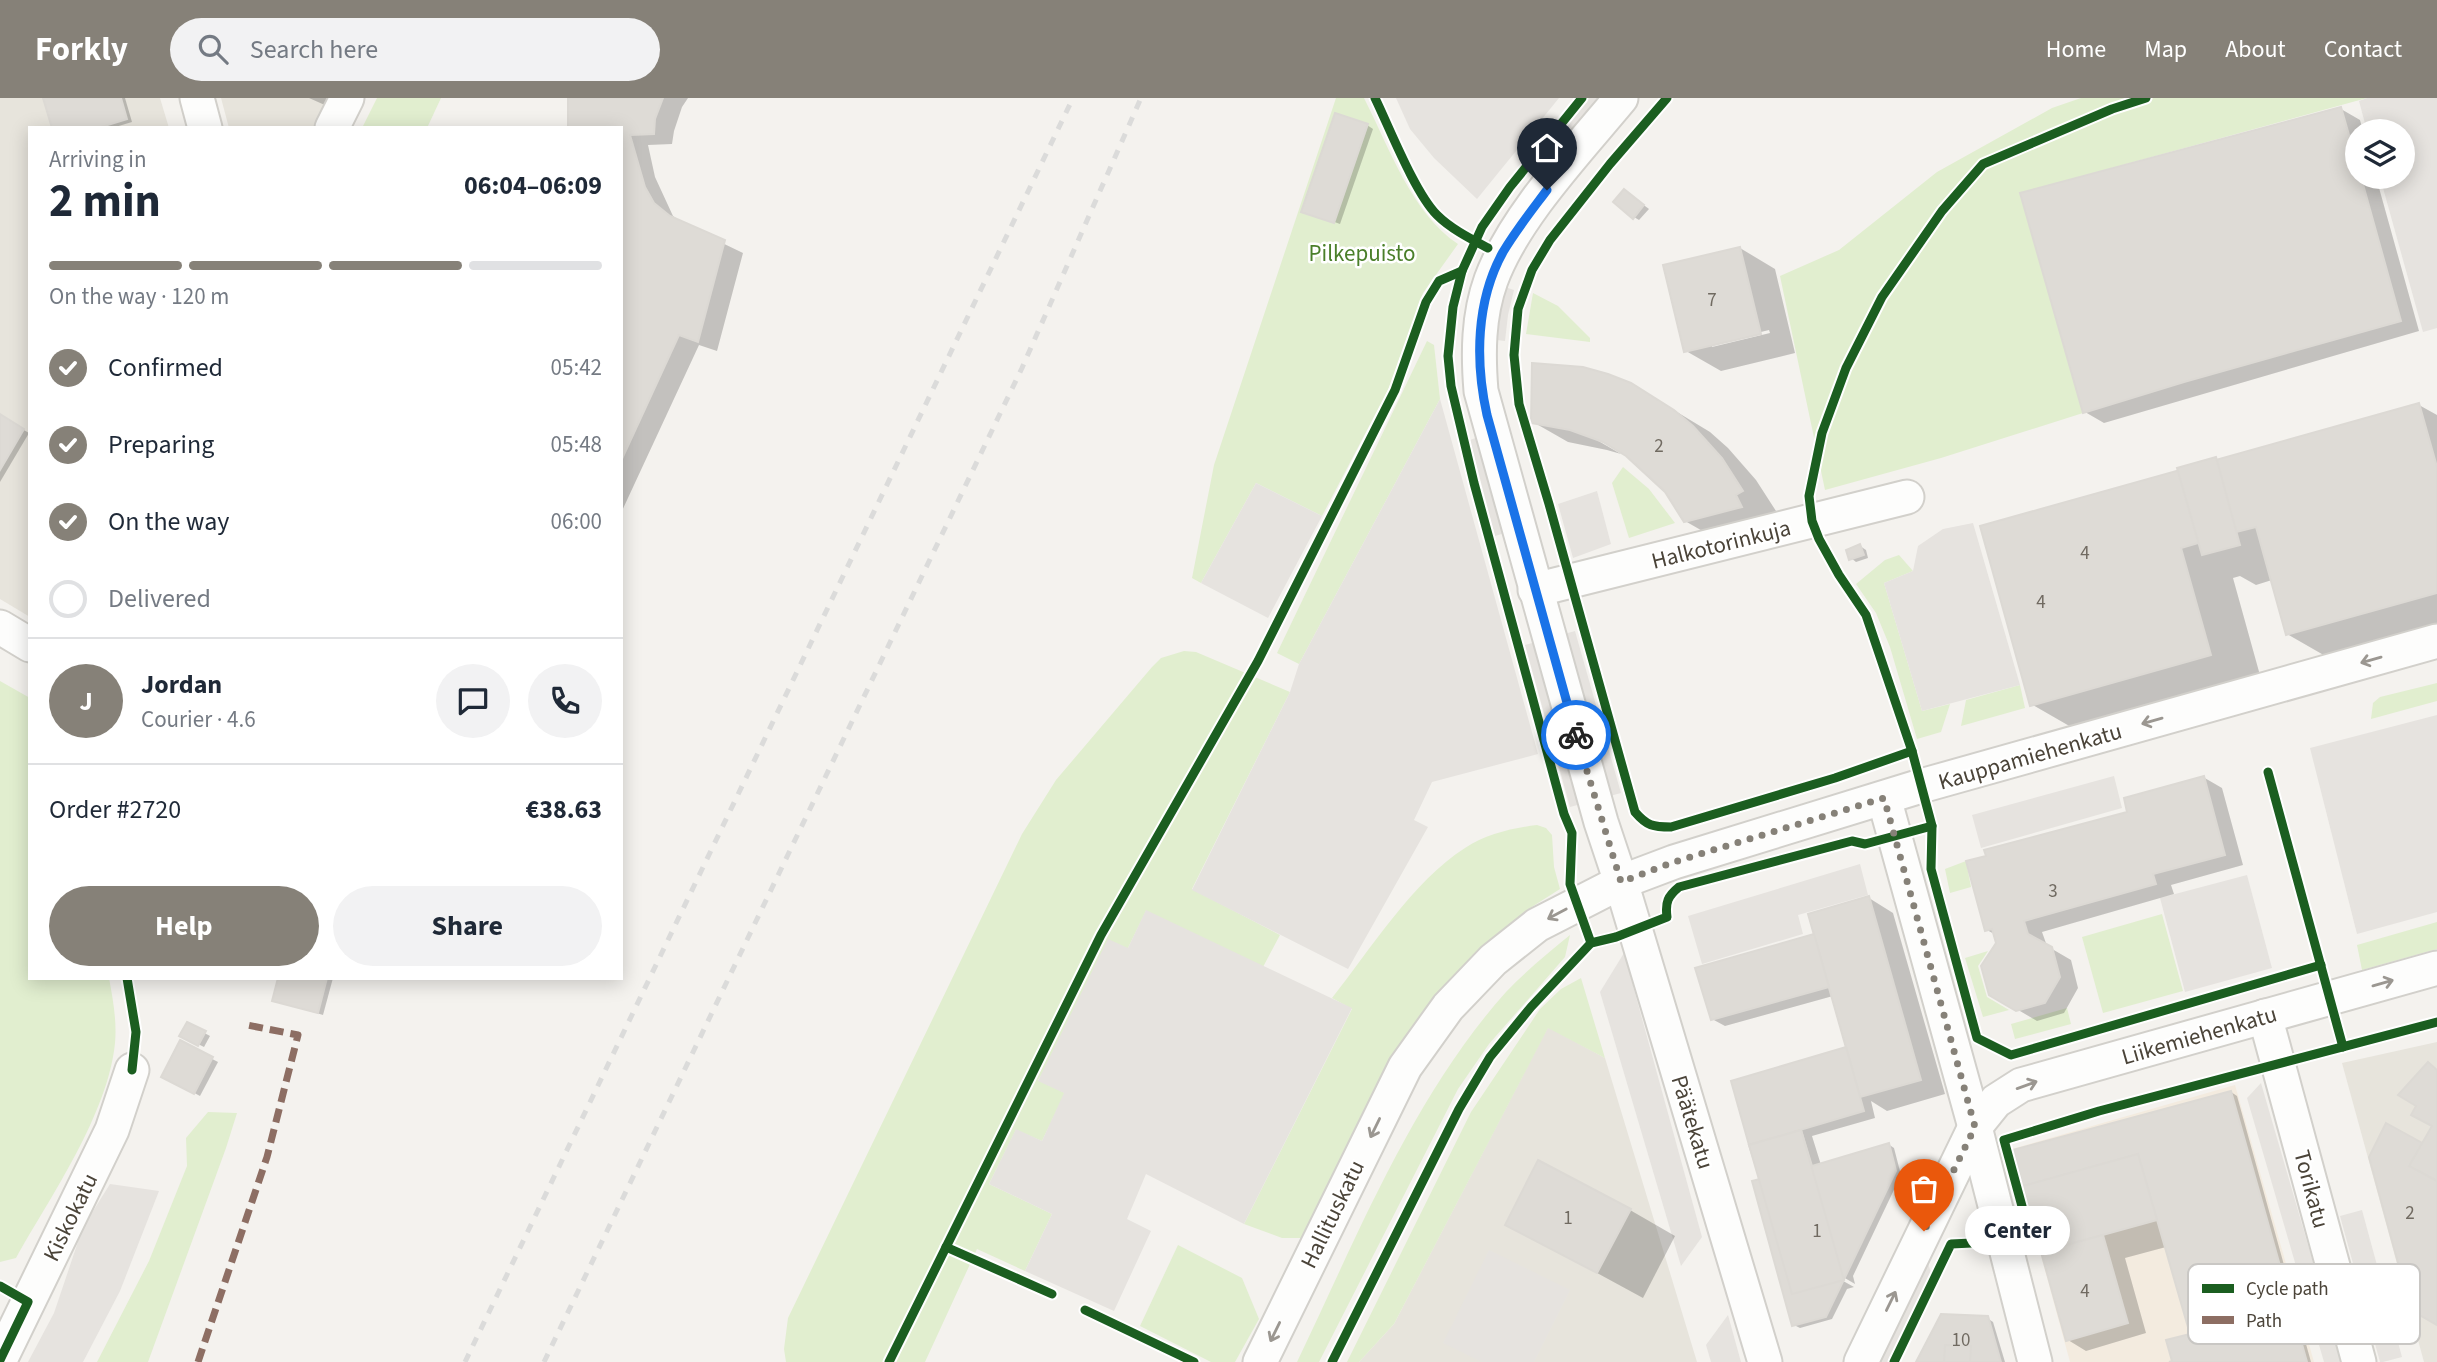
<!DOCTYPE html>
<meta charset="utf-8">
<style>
body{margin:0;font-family:"Source Sans 3",sans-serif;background:#f2f2f3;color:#1f2937;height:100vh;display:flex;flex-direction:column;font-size:26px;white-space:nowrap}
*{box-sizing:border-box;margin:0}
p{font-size:23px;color:#747a83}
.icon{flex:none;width:38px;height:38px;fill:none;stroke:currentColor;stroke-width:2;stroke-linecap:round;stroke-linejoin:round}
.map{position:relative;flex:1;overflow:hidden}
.details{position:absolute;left:28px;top:28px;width:595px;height:854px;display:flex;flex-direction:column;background:#fff;border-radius:0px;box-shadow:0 4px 18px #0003}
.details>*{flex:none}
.tools{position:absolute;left:2345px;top:21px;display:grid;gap:14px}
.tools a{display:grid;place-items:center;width:70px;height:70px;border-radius:50%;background:#fff;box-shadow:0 4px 18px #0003;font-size:35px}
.pin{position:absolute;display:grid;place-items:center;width:60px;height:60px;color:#fff;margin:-72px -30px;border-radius:50% 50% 50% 0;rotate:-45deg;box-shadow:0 0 7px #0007}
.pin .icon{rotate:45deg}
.courier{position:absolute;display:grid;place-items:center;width:70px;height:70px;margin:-35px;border:5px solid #1a73e8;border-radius:50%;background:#fff;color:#222;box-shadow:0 2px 9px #0007}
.bubble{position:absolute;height:49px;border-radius:24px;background:#fff;box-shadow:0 4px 18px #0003;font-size:23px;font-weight:700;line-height:49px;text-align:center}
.summary em{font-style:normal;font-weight:700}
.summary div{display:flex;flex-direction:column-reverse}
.summary{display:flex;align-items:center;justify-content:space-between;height:119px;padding:0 21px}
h1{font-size:46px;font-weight:700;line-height:52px}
.bar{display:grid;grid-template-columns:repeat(4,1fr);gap:10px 7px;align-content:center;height:84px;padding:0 21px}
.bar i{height:9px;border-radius:5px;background:#e0e1e3}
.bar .active{background:#868178}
.bar p{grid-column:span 4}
.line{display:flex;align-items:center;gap:18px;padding:0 21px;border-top:2px solid #e0e1e3}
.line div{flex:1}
.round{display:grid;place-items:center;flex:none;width:74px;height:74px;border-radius:37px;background:#f2f2f3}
ol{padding:0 21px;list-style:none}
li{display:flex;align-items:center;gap:21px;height:77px}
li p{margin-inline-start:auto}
li .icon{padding:7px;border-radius:50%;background:#868178;color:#fff;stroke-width:4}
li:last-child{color:#747a83}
li i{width:38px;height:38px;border:4px solid #e0e1e3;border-radius:50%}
.cta{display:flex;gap:14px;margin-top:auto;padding:14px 21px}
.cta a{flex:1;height:80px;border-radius:42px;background:#868178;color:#fff;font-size:28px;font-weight:700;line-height:80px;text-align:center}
.cta a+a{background:#f2f2f3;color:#1f2937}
header{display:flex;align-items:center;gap:42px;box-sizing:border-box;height:98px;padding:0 35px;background:#868178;color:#fff}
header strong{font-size:33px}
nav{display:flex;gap:38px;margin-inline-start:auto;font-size:24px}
.search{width:490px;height:63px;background:#f2f2f3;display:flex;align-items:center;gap:18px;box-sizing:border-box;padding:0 24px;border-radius:38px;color:#747a83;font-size:26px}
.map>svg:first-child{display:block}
</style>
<header>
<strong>Forkly</strong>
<div class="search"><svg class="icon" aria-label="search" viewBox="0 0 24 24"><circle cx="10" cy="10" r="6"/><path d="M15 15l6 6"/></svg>Search here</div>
<nav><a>Home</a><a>Map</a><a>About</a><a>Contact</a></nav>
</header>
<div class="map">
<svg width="2437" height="1264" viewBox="0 0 2437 1264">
<rect width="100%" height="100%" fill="#f4f2ee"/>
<!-- residential -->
<g fill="#e7e4dc">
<polygon points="0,0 160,0 169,30 30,30 30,519 0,501"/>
<polygon points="221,0 327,0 313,30 229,30"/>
<polygon points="1548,929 1605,960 1697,1264 1359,1264 1394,1226"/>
<polygon points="2437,944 2437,1264 2424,1264 2342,965"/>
</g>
<!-- commercial -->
<polygon fill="#f3ebdf" points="2235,987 2314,1264 2070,1264 2012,1051"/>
<!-- green -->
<g fill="#e1eecf">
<polygon points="377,0 441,0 427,30 362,30"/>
<path d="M 1336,0 L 1364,0 C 1389,49 1412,116 1458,146 L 1423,195 L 1388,292 L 1322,418 L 1256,385 L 1201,485 L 1192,480 L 1214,367 Z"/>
<polygon points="2081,0 2367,0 2020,95 2083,315 1941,360 1825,392 1780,178 1839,152 1937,74 2052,10"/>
<polygon points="1533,195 1558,208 1590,240 1590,244 1526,236"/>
<polygon points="1427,243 1434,247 1440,301 1299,566 1277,555"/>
<polygon points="1623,369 1649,391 1675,425 1629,440 1612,385"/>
<polygon points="1899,457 1913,473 1884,485 1922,613 1950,606 1941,634 1917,641 1890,549 1876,515 1856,486 1885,462"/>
<polygon points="1184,553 1196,554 1290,594 1192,791 1280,837 1263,869 1146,813 1128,850 1038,982 1065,995 1042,1043 1016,1032 989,1086 1052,1116 1025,1173 977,1151 925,1264 786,1264 784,1251 788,1220 1022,736 1056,682 1152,569 1161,560"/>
<path d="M 0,583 L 30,600 L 30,880 L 109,880 C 113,902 117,923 115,945 C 108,1016 51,1098 16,1160 L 0,1164 Z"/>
<polygon points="2437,585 2437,603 2371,621 2373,605 2380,599"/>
<polygon points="2020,587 2025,610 1961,628 1966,602"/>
<path d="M 1537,727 L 1546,730 L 1552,737 L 1554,769 L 1560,791 L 1527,812 L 1492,843 L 1304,1140 L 1282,1140 L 1244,1126 L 1352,911 L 1332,900 C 1370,852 1413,783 1465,750 C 1486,736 1513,730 1537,727 Z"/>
<polygon points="1966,763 1971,789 1950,795 1945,771"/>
<polygon points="2162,816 2183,893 2103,915 2082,839"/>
<polygon points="2437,824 2437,851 2362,872 2357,847"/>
<path d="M 1570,837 L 1565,859 L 1489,946 L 1458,991 L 1319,1264 L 1297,1264 C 1357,1139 1413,998 1506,894 C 1526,873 1548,855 1570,837 Z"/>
<polygon points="1988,853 1978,868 1987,899 2009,912 1983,919 1965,860"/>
<polygon points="1581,880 1605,960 1548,930 1394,1226 1359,1264 1347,1264 1471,1014 1540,911 1561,891"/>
<polygon points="2067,910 2071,926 2015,941 2011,926"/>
<polygon points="208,1014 237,1015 226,1050 148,1264 97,1264 149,1163 187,1068 186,1040"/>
<polygon points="1178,1147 1242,1180 1259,1221 1235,1264 1211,1264 1140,1228"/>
</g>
<!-- parking -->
<g fill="#e6e3df">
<polygon points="1396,0 1559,0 1477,101 1434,60 1410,31"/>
<polygon points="1588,0 1621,0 1559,76 1538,60"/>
<polygon points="2367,0 2437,0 2437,230 2423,234 2380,79 2403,79 2403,33 2367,33 2359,3"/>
<polygon points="1490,184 1514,192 1508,217 1505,243 1480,240"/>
<polygon points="1440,301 1538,656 1432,684 1414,722 1428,729 1348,871 1192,792 1290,594 1299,566"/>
<polygon points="1492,334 1518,431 1495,438 1470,342"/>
<polygon points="1256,385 1322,418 1268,520 1201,485"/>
<polygon points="1597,393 1611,446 1573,460 1558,406"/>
<polygon points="1973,425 2020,587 1922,613 1884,485 1913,473 1918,448 1943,431"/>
<polygon points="1575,533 1621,695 1570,709 1525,547"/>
<polygon points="2437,617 2437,814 2357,836 2310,650"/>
<polygon points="2114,678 2122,710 1981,750 1972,717"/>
<polygon points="1860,766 1868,797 1798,817 1803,836 1702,866 1688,818"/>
<polygon points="2247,777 2272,870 2185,894 2160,800"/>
<polygon points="1146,812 1352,910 1244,1126 1146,1076 1127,1121 1151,1133 1114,1213 1025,1173 1052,1116 989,1086 1016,1031 1042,1043 1064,995 1038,983 1108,841 1128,850"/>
<polygon points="1624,855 1702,1139 1681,1168 1600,894"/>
<polygon points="2261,985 2342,1264 2324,1264 2247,1000"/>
<polygon points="110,1086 159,1093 120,1193 83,1264 28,1264 54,1215 83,1129"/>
<polygon points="2362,1112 2402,1259 2383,1264 2380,1264 2340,1118"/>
<polygon points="1489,1152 1570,1192 1534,1264 1482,1264 1443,1245"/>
<polygon points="1927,1162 1932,1178 1889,1264 1861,1264"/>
<polygon points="1728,1217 1741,1264 1711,1264 1706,1247"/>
</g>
<!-- shadow -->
<g fill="#0003" fill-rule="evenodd">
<polygon points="45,0 125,0 132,24 112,30 53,30"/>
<polygon points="309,0 331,0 327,8"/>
<polygon points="570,0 688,0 682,9 674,33 672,46 648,47 655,79 673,118 687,128 743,155 717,253 699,247 621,415 621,30"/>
<polygon points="2341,11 2360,22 2363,33 2357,33 2357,79 2376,79 2419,233 2104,325 2085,314"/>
<polygon points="1367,27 1373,31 1340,126 1307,114"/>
<polygon points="1625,93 1649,111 1639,122 1634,119"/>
<path d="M 1740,150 L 1775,171 L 1795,255 L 1721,273 L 1686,253 ZM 1769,232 L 1770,235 L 1712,249 L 1712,246 Z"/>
<polygon points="2419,307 2437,317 2437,540 2341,567 2287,536 2272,482 2256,487 2240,478 2233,480 2263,588 2085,637 2031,606 2219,363"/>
<polygon points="1667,308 1710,334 1728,350 1756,382 1776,413 1720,443 1685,423 1673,402 1633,361 1596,338 1595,341 1621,356 1607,352 1568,344 1533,324"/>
<polygon points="0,318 29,335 0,384"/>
<polygon points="1860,448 1866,452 1868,460 1856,464 1851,460"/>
<polygon points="2203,679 2222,690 2243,767 2171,787 2174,796 2042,834 2047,848 2071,862 2078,890 2064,915 2037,923 1991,896 1998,845 1996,837 1987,832 2130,715"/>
<polygon points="1869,800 1893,815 1945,996 1887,1013 1871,1003 1875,1020 1812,1038 1821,1067 1888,1046 1894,1050 1901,1077 1853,1178 1855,1186 1838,1176 1836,1179 1854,1189 1847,1191 1832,1221 1800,1230 1794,1227 1761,1082 1733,984 1848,950 1833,898 1725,928 1712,921 1816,837"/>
<polygon points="280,880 333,880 323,917 274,902"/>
<polygon points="188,926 210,938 204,949 182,938"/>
<polygon points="181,945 218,964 200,998 163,978"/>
<polygon points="2231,994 2237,998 2311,1264 2174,1264 2192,1237 2166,1149 2125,1160 2146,1235 2086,1253 2068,1242 2015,1053"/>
<polygon points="1630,1112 1675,1138 1643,1200 1507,1126"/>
<polygon points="1987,1220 1993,1224 2005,1264 1918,1264"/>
</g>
<!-- building -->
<g fill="#dedbd6" stroke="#dcd9d4" stroke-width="2">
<polygon points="43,0 121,0 127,21 98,30 52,30"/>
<polygon points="568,0 663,0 655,21 654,36 630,37 645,89 654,105 670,118 725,142 698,244 679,237 621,363 621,30 568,30"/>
<polygon points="2341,9 2357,65 2357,79 2361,79 2401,223 2184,284 2083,315 2020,95"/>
<polygon points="1335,15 1368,26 1334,125 1301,114"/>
<polygon points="1624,91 1644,107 1633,121 1613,104"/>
<polygon points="1740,149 1761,236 1684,254 1663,167"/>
<polygon points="1532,265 1583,269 1608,276 1631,285 1674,312 1693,328 1722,360 1743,393 1736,397 1742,409 1684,424 1665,394 1626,358 1603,344 1570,332 1531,325"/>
<polygon points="2419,305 2437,369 2437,495 2286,537 2256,429 2236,434 2181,450 2211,557 2030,608 1980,428"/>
<polygon points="0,316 24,331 0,372"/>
<polygon points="2216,359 2240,447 2202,457 2177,370"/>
<polygon points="1860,446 1864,457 1849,462 1846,452"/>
<polygon points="2204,678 2225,757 2153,776 2156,786 2024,823 2028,836 2052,849 2060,879 2045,905 2016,913 1989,897 1981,868 1996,845 1992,831 1985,833 1966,763 1986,758 1984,752 2127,714 2124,700"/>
<polygon points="1869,798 1921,982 1860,999 1808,816"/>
<polygon points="1814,836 1829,889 1711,922 1695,870"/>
<polygon points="278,880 327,880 318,915 272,903"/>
<polygon points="187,924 206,933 198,948 179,938"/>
<polygon points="180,942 213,959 194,996 161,979"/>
<polygon points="1846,949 1864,1013 1749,1047 1731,983"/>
<polygon points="2428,964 2437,972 2437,1083 2409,1068 2432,1028 2411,1017 2416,1008 2398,997"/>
<polygon points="2231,993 2307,1264 2169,1264 2172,1263 2166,1242 2190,1236 2138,1056 2023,1088 2013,1052"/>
<polygon points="2386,1025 2422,1045 2409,1068 2437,1083 2437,1227 2411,1212 2369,1059"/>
<polygon points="1801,1032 1812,1068 1889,1045 1896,1073 1826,1219 1792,1228 1752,1083 1760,1081 1749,1047"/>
<polygon points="1801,1032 1844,1182 1792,1196 1749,1047"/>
<polygon points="2138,1056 2157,1122 2041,1154 2023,1088"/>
<polygon points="1538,1062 1631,1111 1597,1175 1505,1127"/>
<polygon points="2103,1137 2128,1225 2066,1243 2041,1154"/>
<polygon points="1941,1216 1988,1218 2001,1264 1916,1264"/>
<polygon points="1945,1247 1971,1248 1970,1264 1944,1264"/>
</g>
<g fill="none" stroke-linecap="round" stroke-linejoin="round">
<!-- minor casing -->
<g stroke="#d2d0cb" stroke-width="37">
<g id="minor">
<polyline points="197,0 205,30"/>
<path d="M 1621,0 C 1578,52 1514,119 1491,182 C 1478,218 1478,256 1481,293 L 1601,724 L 1621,784 L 1765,1264"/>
<polyline points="332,30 347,0"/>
<polyline points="1535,492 1907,399"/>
<polyline points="0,529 30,547"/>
<polyline points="1884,700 1975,1029 2035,1264"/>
<polyline points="2265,918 2359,1264"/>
<polyline points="0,1262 112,1032 132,972"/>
<polyline points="1260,1264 1405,969 1448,909 1493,862 1537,827 1621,784 1674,764 1921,688 2437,543"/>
<polyline points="1861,1264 1975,1029 1996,1003 2021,987 2437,870"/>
</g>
</g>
<!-- minor -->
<use href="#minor" stroke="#fdfdfc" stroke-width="33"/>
<!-- rail -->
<g stroke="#dbdbda" stroke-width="5" stroke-dasharray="9 9" stroke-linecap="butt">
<polyline points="465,1264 1073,0"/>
<polyline points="544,1264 1022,270 1141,0"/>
</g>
<!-- quiet -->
<polyline stroke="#8d6e63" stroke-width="7" stroke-dasharray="14 7" stroke-linecap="butt" points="198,1264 267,1059 298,937 247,927"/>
<!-- cycleway casing -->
<g stroke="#fff" stroke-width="13">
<g id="cycleway">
<path d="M 1375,0 C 1390,31 1415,95 1437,117 C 1451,131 1471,141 1488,150"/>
<polyline points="1582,0 1510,89 1482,129 1462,173 1453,209 1448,258 1451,288 1474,385 1564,716 1572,735 1570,786 1591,845"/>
<path d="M 1667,0 L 1610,66 L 1550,142 L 1532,172 L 1518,211 L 1514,257 L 1519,306 L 1549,406 L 1635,714 C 1647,728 1653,729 1671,729 L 1835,680 L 1912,653"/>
<polyline points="2146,0 2112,11 1983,66 1942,113 1882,199 1846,270 1822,335 1809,398 1812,423 1819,441 1839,477 1866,517 1912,653 1932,728 1931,771 1977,940 2011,957 2321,867"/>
<polyline points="2268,674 2343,949"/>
<polyline points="127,880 136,934 132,972"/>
<polyline points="946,1149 1052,1196"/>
<polyline points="0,1188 28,1204 0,1262"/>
<polyline points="1085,1212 1194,1264"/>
<polyline points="889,1264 1101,837 1258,563 1395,292 1426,204 1439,183 1462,173"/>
<path d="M 1332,1264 L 1459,1011 L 1490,959 L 1531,909 L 1591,845 L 1616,839 L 1667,819 C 1665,804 1668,798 1679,789 L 1852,743 L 1865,746 L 1932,728"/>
<polyline points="1894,1264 1951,1146 1972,1145 2029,1134 2004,1042 2099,1013 2437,924"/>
</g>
</g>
<!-- cycleway -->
<use href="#cycleway" stroke="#1b5e20" stroke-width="9"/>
</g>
<!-- one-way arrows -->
<defs><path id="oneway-shaft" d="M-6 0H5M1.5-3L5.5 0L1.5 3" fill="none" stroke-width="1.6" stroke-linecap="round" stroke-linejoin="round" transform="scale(1.75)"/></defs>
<g stroke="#9b9791">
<use href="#oneway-shaft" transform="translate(2371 562) rotate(164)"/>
<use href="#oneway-shaft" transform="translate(2152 623) rotate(164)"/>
<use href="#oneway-shaft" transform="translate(1557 816) rotate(152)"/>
<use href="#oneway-shaft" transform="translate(2383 885) rotate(-16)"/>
<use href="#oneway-shaft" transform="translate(2027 987) rotate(-20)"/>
<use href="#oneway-shaft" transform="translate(1375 1030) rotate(116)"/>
<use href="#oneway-shaft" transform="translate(1891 1203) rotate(-64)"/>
<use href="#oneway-shaft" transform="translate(1275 1234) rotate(116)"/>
</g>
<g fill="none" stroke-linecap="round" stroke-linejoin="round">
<!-- done -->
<polyline stroke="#868178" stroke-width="7" stroke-dasharray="0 12.6" points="1576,637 1621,784 1674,764 1884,700 1975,1029 1924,1133"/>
<!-- route -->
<path stroke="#1a73e8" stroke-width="9" d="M 1547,92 C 1532,112 1516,132 1503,154 C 1476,203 1475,263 1487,317 L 1576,637"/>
</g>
<g text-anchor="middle" stroke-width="5" stroke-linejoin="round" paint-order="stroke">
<!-- number labels -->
<g font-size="19" fill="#706a61">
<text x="1712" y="208">7</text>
<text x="1659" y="354">2</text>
<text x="2085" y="461">4</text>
<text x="2041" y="510">4</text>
<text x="2053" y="799">3</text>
<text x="2410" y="1121">2</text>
<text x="1568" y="1126">1</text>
<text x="1817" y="1139">1</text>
<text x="2085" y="1199">4</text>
<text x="1961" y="1248">10</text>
</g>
<!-- park labels -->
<g font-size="23" fill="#4a7f2a" stroke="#fff">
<text x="1362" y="163">Pilkepuisto</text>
</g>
<!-- street labels -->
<g font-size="23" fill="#4b4439" stroke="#fff">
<text transform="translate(1721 446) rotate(-14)" y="8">Halkotorinkuja</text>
<text transform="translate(2030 658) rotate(-16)" y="8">Kauppamiehenkatu</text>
<text transform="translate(2199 937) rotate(-16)" y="8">Liikemiehenkatu</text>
<text transform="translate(1693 1024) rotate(73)" y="8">Päätekatu</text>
<text transform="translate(2312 1091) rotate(75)" y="8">Torikatu</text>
<text transform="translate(1332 1116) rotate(-64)" y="8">Hallituskatu</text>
<text transform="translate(70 1119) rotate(-64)" y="8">Kiskokatu</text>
</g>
</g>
<!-- legend -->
<rect x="2188" y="1166" width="232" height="80" rx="10" fill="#fff" stroke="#c9c7c4" stroke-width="2"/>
<rect x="2202" y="1186" width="32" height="9" fill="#1b5e20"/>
<rect x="2202" y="1218" width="32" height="8" fill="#8d6e63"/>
<g font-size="19" fill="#4b4439">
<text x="2246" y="1197">Cycle path</text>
<text x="2246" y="1229">Path</text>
</g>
</svg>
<div class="tools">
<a><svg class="icon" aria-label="layers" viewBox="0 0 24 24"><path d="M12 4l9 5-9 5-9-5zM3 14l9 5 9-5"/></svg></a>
</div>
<div class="pin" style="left:1924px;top:1133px;background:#ea580c"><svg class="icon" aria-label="bag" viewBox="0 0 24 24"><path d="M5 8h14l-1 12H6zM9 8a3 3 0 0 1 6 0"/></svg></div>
<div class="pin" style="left:1547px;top:92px;background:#1f2937"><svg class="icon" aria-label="home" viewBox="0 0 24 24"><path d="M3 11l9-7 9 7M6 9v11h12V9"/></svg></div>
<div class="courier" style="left:1576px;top:637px"><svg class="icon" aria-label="bike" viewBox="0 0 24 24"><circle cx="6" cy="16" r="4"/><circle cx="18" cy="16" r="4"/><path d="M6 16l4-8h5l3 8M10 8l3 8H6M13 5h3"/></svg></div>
<div class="bubble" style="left:1965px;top:1108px;width:105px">Center</div>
<section class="details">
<div class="summary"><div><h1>2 min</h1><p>Arriving in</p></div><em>06:04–06:09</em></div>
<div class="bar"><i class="active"></i><i class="active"></i><i class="active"></i><i></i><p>On the way · 120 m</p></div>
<ol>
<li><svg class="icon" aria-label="check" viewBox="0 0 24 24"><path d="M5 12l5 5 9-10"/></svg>Confirmed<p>05:42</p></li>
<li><svg class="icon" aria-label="check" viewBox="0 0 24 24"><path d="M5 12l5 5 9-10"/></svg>Preparing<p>05:48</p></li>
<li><svg class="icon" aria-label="check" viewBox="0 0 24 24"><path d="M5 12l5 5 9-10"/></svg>On the way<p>06:00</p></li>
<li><i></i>Delivered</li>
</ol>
<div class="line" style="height:126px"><b class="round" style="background:#868178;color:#fff">J</b><div><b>Jordan</b><p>Courier · 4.6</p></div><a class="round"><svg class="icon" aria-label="chat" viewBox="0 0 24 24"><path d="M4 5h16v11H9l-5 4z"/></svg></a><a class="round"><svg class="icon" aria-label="phone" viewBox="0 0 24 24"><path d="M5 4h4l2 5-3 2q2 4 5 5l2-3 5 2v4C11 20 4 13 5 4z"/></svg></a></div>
<div class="line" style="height:91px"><div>Order #2720</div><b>€38.63</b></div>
<div class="cta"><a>Help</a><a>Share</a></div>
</section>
</div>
